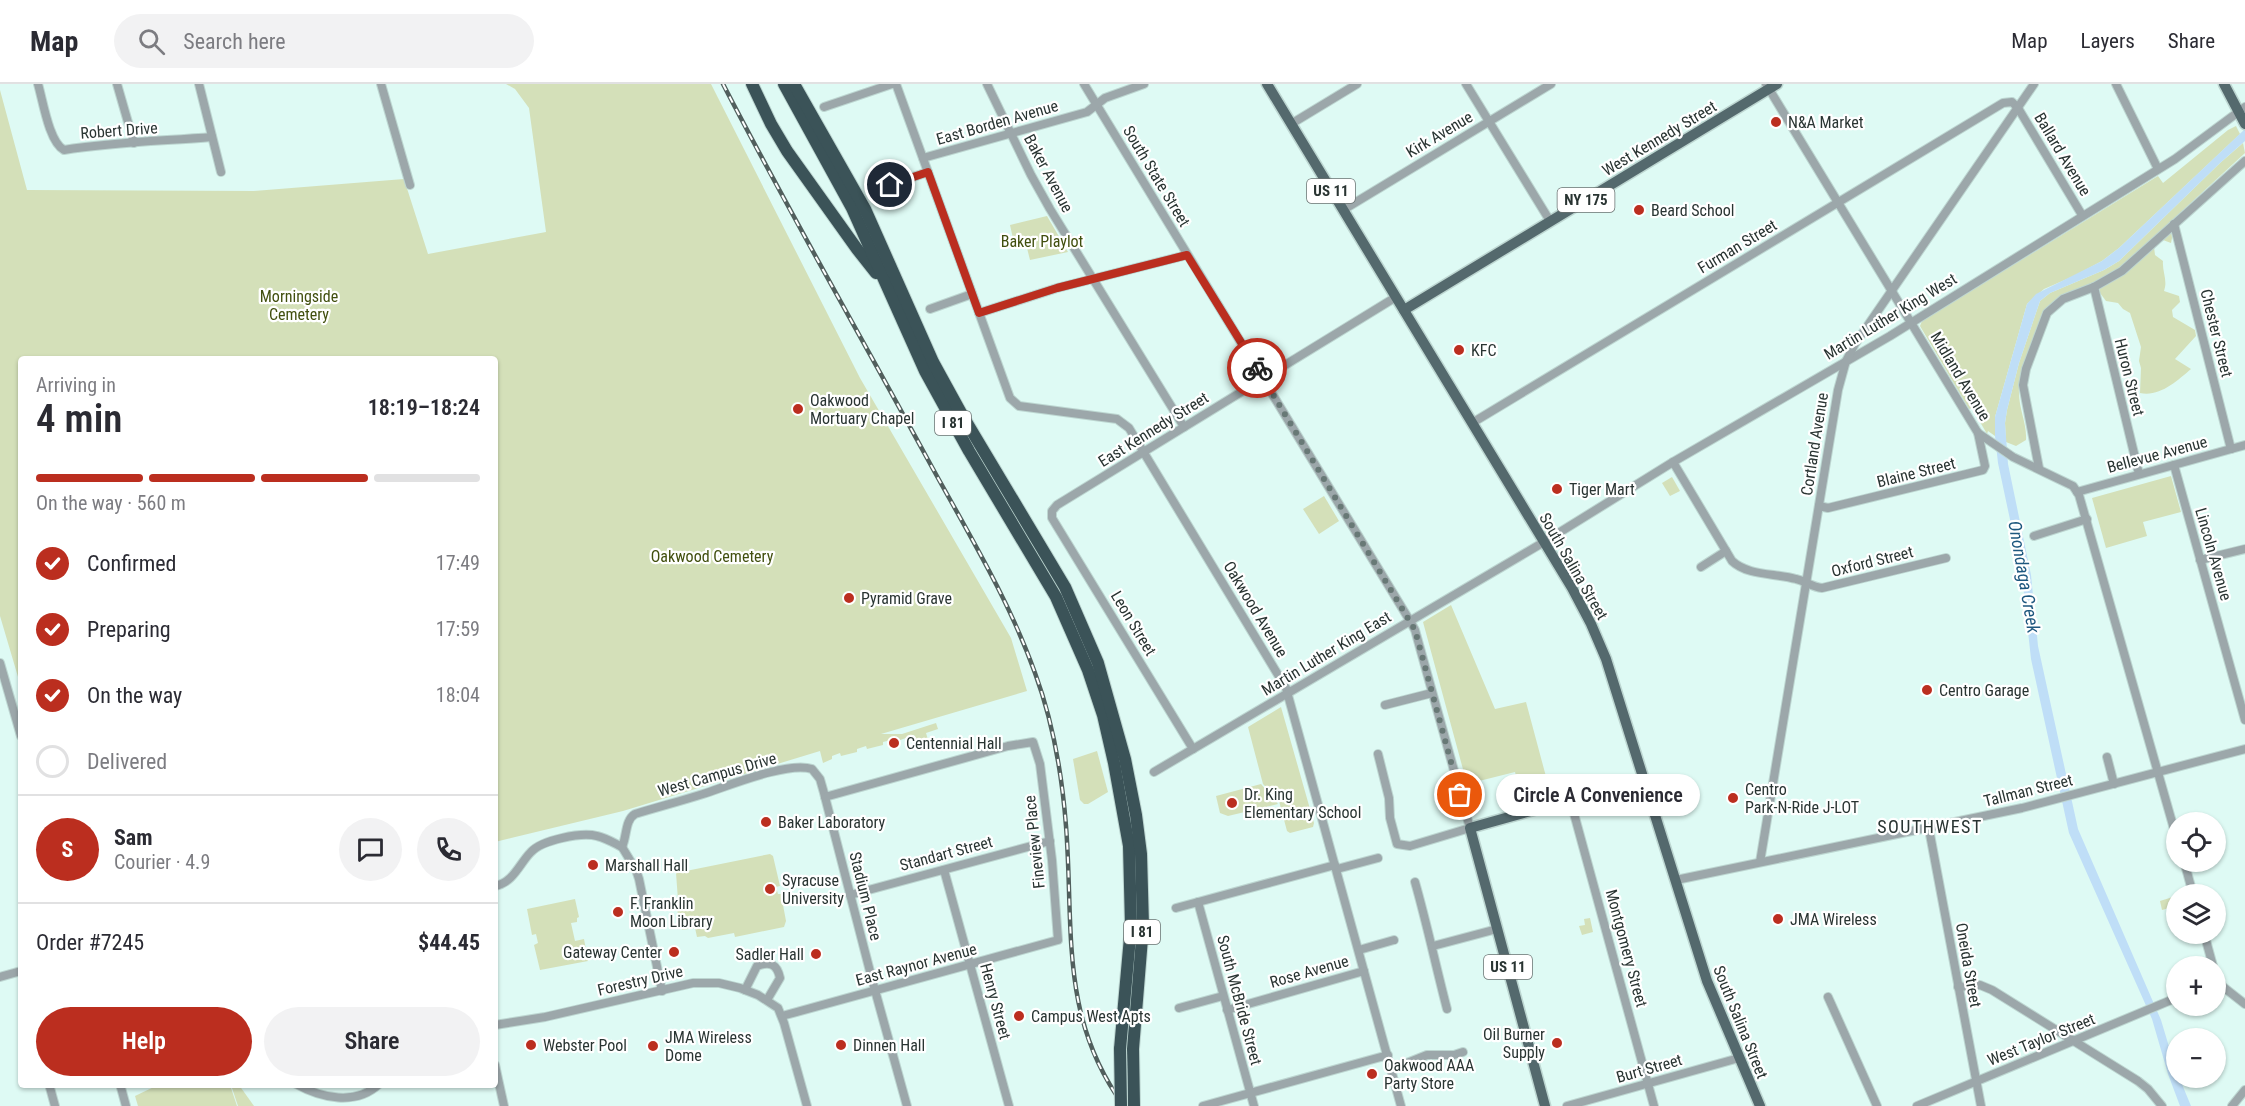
<!DOCTYPE html>
<meta charset="utf-8">
<style>
body{margin:0;font-family:"Roboto Condensed",sans-serif;background:#f2f2f3;color:#2b2b33;height:100vh;display:flex;flex-direction:column;font-size:22px;white-space:nowrap}
*{box-sizing:border-box;margin:0}
p{font-size:20px;color:#7c7c81}
.icon{flex:none;width:33px;height:33px;fill:none;stroke:currentColor;stroke-width:2;stroke-linecap:round;stroke-linejoin:round}
.map{position:relative;flex:1;overflow:hidden}
.drawer{position:absolute;left:18px;top:272px;width:480px;height:732px;display:flex;flex-direction:column;background:#fff;border-radius:6px;box-shadow:0 2px 4px #0004}
.drawer>*{flex:none}
.tools{position:absolute;left:2166px;top:728px;display:grid;gap:12px}
.tools a{display:grid;place-items:center;width:60px;height:60px;border-radius:50%;background:#fff;box-shadow:0 2px 4px #0004;font-size:30px}
.pin{position:absolute;display:grid;place-items:center;width:51px;height:51px;color:#fff;margin:-26px;border:3px solid #fff;border-radius:50%;box-shadow:0 2px 6px #0007}
.courier{position:absolute;display:grid;place-items:center;width:60px;height:60px;margin:-30px;border:4px solid #bb2e1f;border-radius:50%;background:#fff;color:#222;box-shadow:0 2px 8px #0007}
.bubble{position:absolute;height:42px;border-radius:21px;background:#fff;box-shadow:0 2px 4px #0004;font-size:20px;font-weight:600;line-height:42px;text-align:center}
.head em{font-style:normal;font-weight:600}
.head div{display:flex;flex-direction:column-reverse}
.head{display:flex;align-items:center;justify-content:space-between;height:102px;padding:0 18px}
h1{font-size:39px;font-weight:600;line-height:45px}
.bar{display:grid;grid-template-columns:repeat(4,1fr);gap:9px 6px;align-content:center;height:72px;padding:0 18px}
.bar i{height:8px;border-radius:4px;background:#e1e1e2}
.bar .selected{background:#bb2e1f}
.bar p{grid-column:span 4}
.line{display:flex;align-items:center;gap:15px;padding:0 18px;border-top:2px solid #e1e1e2}
.line div{flex:1}
.round{display:grid;place-items:center;flex:none;width:63px;height:63px;border-radius:32px;background:#f2f2f3}
ol{padding:0 18px;list-style:none}
li{display:flex;align-items:center;gap:18px;height:66px}
li p{margin-inline-start:auto}
li .icon{padding:6px;border-radius:50%;background:#bb2e1f;color:#fff;stroke-width:4}
li:last-child{color:#7c7c81}
li i{width:33px;height:33px;border:3px solid #e1e1e2;border-radius:50%}
.cta{display:flex;gap:12px;margin-top:auto;padding:12px 18px}
.cta a{flex:1;height:69px;border-radius:36px;background:#bb2e1f;color:#fff;font-size:24px;font-weight:600;line-height:69px;text-align:center}
.cta a+a{background:#f2f2f3;color:#2b2b33}
header{display:flex;align-items:center;gap:36px;box-sizing:border-box;height:84px;padding:0 30px;background:#fff;border-bottom:2px solid #e1e1e2}
header strong{font-size:28px}
nav{display:flex;gap:33px;margin-inline-start:auto;font-size:21px}
.search{width:420px;height:54px;background:#f2f2f3;display:flex;align-items:center;gap:15px;box-sizing:border-box;padding:0 21px;border-radius:33px;color:#7c7c81;font-size:22px}
.map>svg:first-child{display:block}
</style>
<header>
<strong>Map</strong>
<div class="search"><svg class="icon" aria-label="search" viewBox="0 0 24 24"><circle cx="10" cy="10" r="6"/><path d="M15 15l6 6"/></svg>Search here</div>
<nav><a>Map</a><a>Layers</a><a>Share</a></nav>
</header>
<div class="map">
<svg width="2245" height="1022" viewBox="0 0 2245 1022">
<rect width="100%" height="100%" fill="#defaf4"/>
<!-- green -->
<g fill="#d4e0b9">
<polygon points="506,0 711,0 860,294 1011,554 1027,607 881,650 902,650 936,639 938,645 926,649 929,659 926,660 925,657 919,659 914,651 892,659 891,656 883,658 883,661 867,665 866,662 857,665 857,668 841,672 840,669 832,672 832,675 823,679 820,667 623,727 495,758 495,274 21,274 21,603 0,532 0,6 27,106 254,107 404,95 428,170 546,148 529,24 515,5"/>
<polygon points="2236,42 2240,50 2119,164 2102,177 2074,192 2044,205 2027,220 1995,333 1995,352 1988,347 1987,350 1972,324 1969,325 1920,242 1922,237 2158,92 2163,99 2228,46"/>
<path d="M 2243,59 L 2245,69 L 2170,138 L 2172,154 L 2171,159 L 2163,156 L 2154,163 L 2155,171 L 2163,177 C 2162,188 2168,196 2164,207 L 2179,212 L 2180,218 L 2172,226 L 2173,233 L 2195,246 L 2196,252 L 2175,275 L 2191,285 C 2177,297 2160,313 2140,309 L 2141,284 L 2139,277 L 2141,263 L 2130,229 L 2123,225 L 2118,219 L 2106,217 L 2100,209 L 2099,197 C 2048,216 2046,218 2028,269 C 2024,281 2018,296 2019,309 C 2019,325 2027,340 2026,356 L 2016,362 L 2006,358 L 2005,339 L 2007,326 L 2019,279 L 2040,217 L 2050,209 L 2104,186 L 2119,177 L 2220,79 Z"/>
<polygon points="1047,132 1068,168 1030,176 1025,156 1014,159 1010,141"/>
<polygon points="2171,392 2181,428 2143,438 2147,452 2106,464 2092,414"/>
<polygon points="1672,393 1680,407 1670,412 1662,399"/>
<polygon points="1324,412 1339,437 1319,450 1303,425"/>
<polygon points="1451,521 1495,625 1526,618 1552,715 1524,723 1515,688 1467,700 1423,538"/>
<polygon points="1281,623 1314,739 1313,743 1290,749 1287,747 1279,717 1263,700 1248,643"/>
<polygon points="1097,667 1108,708 1088,720 1084,720 1080,716 1073,675"/>
<polygon points="1261,700 1278,720 1228,732 1220,729 1216,712"/>
<polygon points="770,770 773,772 780,802 776,803 778,810 781,810 786,837 784,843 735,853 734,849 708,854 705,852 697,853 695,844 682,846 675,817 678,816 676,789"/>
<polygon points="2176,812 2176,822 2162,826 2160,817"/>
<polygon points="575,815 579,833 577,834 577,838 571,839 575,857 584,855 588,877 540,886 534,861 538,859 536,850 532,851 527,825"/>
<polygon points="1590,834 1593,848 1582,851 1579,842 1585,841 1584,835"/>
<polygon points="160,1000 230,1001 237,1022 138,1022 135,1012"/>
<polygon points="231,1001 239,1001 254,1022 238,1022"/>
</g>
<!-- water -->
<polygon fill="#bfdef7" points="2245,45 2245,57 2220,79 2119,177 2104,186 2050,209 2040,217 2019,279 2007,326 2005,339 2008,380 2031,491 2038,562 2078,745 2161,936 2176,986 2176,993 2179,993 2191,1022 2180,1022 2168,990 2152,935 2069,749 2031,575 2022,492 1998,379 1995,352 1995,333 2027,220 2036,210 2102,177 2119,164"/>
<g fill="none" stroke-linecap="round" stroke-linejoin="round">
<!-- minor casing -->
<g stroke="#bdd6d1" stroke-width="10">
<g id="minor">
<path d="M 38,0 C 43,17 49,58 64,66 C 113,58 163,57 212,53"/>
<polyline points="117,0 134,59"/>
<polyline points="199,0 221,88"/>
<polyline points="381,0 410,101"/>
<polyline points="896,0 1010,314 1019,322 1117,335 1129,344 1286,604 1401,1022"/>
<polyline points="987,0 1031,91 1050,125 1184,343"/>
<polyline points="1084,0 1410,537 1415,546 1470,744 1410,762 1397,760 1390,734 1389,714 1378,670"/>
<polyline points="1466,0 1550,137"/>
<polyline points="1766,0 1978,349 2013,373 2073,402 2079,411 2176,752"/>
<polyline points="2116,0 2158,85"/>
<polyline points="824,23 892,0"/>
<polyline points="1291,40 1357,0"/>
<polyline points="923,74 1087,28 1105,14 1144,0"/>
<polyline points="871,107 928,88"/>
<polyline points="1343,126 1551,0"/>
<polyline points="2174,140 2231,365"/>
<polyline points="2094,203 2139,390"/>
<polyline points="930,225 972,210"/>
<polyline points="979,229 1057,204 1187,171"/>
<polyline points="1472,339 2003,19 2012,18 2018,24 2082,131"/>
<path d="M 1673,378 L 1732,477 C 1748,492 1775,489 1796,495 C 1805,497 1812,503 1822,504 L 1946,474"/>
<polyline points="2174,381 2245,636"/>
<polyline points="2039,384 2023,301 2026,285 2047,229 2063,215 2094,203 2122,187 2245,77"/>
<polyline points="2077,408 2245,361"/>
<polyline points="1819,422 1828,424 1983,386 1985,382 1978,349"/>
<polyline points="2034,452 2087,435"/>
<polyline points="2200,476 2245,465"/>
<polyline points="1701,483 1726,467"/>
<polyline points="0,579 21,652"/>
<polyline points="1385,621 1432,609"/>
<polyline points="1193,665 1052,434 1052,427 1057,421 1396,213"/>
<polyline points="2107,673 2114,700"/>
<polyline points="1154,688 1544,458 1673,378 1890,252 2175,75 2245,23"/>
<polyline points="1570,715 1654,1022"/>
<polyline points="1929,745 1981,1022"/>
<path d="M 622,763 C 627,752 625,736 635,730 C 658,723 681,717 703,710 C 728,702 788,677 812,685 L 820,695 L 824,709 L 873,899 L 907,1022"/>
<polyline points="622,763 636,786 639,795 662,907"/>
<polyline points="2184,777 2193,810"/>
<polyline points="1760,778 1838,306 1846,277 1855,260 2034,0"/>
<polyline points="1337,785 1378,774"/>
<polyline points="944,786 1009,1022"/>
<polyline points="1676,796 2022,724 2245,665"/>
<path d="M 1415,798 C 1427,840 1436,883 1447,925"/>
<path d="M 495,802 C 514,798 519,780 531,768 C 542,756 581,748 597,752 C 606,754 614,759 622,763"/>
<polyline points="850,811 1050,757"/>
<polyline points="1198,818 1254,1022"/>
<polyline points="1176,824 1335,781"/>
<polyline points="2204,849 2213,882"/>
<polyline points="1433,862 1497,845"/>
<polyline points="1359,866 1394,856"/>
<polyline points="2216,891 2222,902 2245,920"/>
<polyline points="0,893 21,887"/>
<polyline points="1958,903 1980,901 1992,906 2138,997 2148,1005 2162,1022"/>
<path d="M 745,906 L 757,882 C 770,877 777,880 780,894 L 767,916"/>
<polyline points="1828,913 1877,1022"/>
<polyline points="1179,924 1223,912"/>
<polyline points="1227,926 1364,887"/>
<polyline points="782,932 1058,856 1052,776 1040,680 1033,658 1008,662 825,713"/>
<polyline points="495,941 545,933 693,899 719,899 740,904 758,911 778,924 784,939 807,1022"/>
<polyline points="495,981 504,1022"/>
<polyline points="1392,985 1427,971 1454,971 1463,968"/>
<polyline points="49,1000 55,1022"/>
<polyline points="120,1000 126,1022"/>
<path d="M 296,1000 C 321,1014 356,1022 379,1000"/>
<polyline points="1203,1022 1388,971"/>
<polyline points="1567,1022 1739,974"/>
<polyline points="1917,1022 2176,914"/>
<polyline points="2232,1022 2245,1006"/>
</g>
</g>
<!-- major casing -->
<g stroke="#bdd6d1" stroke-width="13">
<g id="major">
<polyline points="1267,0 1572,504 1591,540 1606,575 1707,897 1760,1022"/>
<polyline points="2224,0 2245,40"/>
<polyline points="1404,226 1777,0"/>
<polyline points="1545,1022 1470,744 1644,695"/>
</g>
</g>
<!-- highway casing -->
<g stroke="#bdd6d1" stroke-width="14">
<g id="highway">
<polyline points="752,0 771,40 787,67 857,165 876,189"/>
<polyline points="784,0 852,124 925,287 969,367 1056,513 1088,586 1103,631 1114,679 1129,762 1131,842 1120,965"/>
<polyline points="794,0 865,125 933,278 961,329 1065,503 1098,579 1125,675 1136,731 1141,770 1143,842 1133,965 1134,1022"/>
</g>
</g>
<!-- minor -->
<use href="#minor" stroke="#9ca7aa" stroke-width="8"/>
<!-- major -->
<use href="#major" stroke="#54696d" stroke-width="10"/>
<!-- highway -->
<use href="#highway" stroke="#3b5358" stroke-width="12"/>
<!-- rail casing -->
<g stroke="#515f5d" stroke-width="4.5">
<path id="rail" d="M 723,0 C 788,126 859,249 927,374 C 965,444 1008,513 1035,589 C 1053,638 1062,690 1066,742 C 1074,844 1059,934 1124,1022"/>
</g>
<!-- rail -->
<use href="#rail" stroke="#fff" stroke-width="2" stroke-dasharray="7" stroke-linecap="butt"/>
<!-- highway-bridge casing -->
<g stroke="#bdd6d1" stroke-width="14" stroke-linecap="butt">
<polyline id="highway-bridge" points="1120,965 1121,1022"/>
</g>
<!-- highway-bridge -->
<use href="#highway-bridge" stroke="#3b5358" stroke-width="12"/>
</g>
<g fill="none" stroke-linecap="round" stroke-linejoin="round">
<!-- done -->
<polyline stroke="#687976" stroke-width="6" stroke-dasharray="0 10.8" points="1257,284 1415,546 1460,711"/>
<!-- route -->
<polyline stroke="#bb2e1f" stroke-width="8" points="890,101 928,88 979,229 1057,204 1187,171 1257,284"/>
</g>
<!-- markers -->
<g fill="#bb2e1f" stroke="#fff" stroke-width="2">
<circle cx="1776" cy="38" r="6"/>
<circle cx="1639" cy="126" r="6"/>
<circle cx="1459" cy="266" r="6"/>
<circle cx="798" cy="325" r="6"/>
<circle cx="1557" cy="405" r="6"/>
<circle cx="849" cy="514" r="6"/>
<circle cx="1927" cy="606" r="6"/>
<circle cx="894" cy="659" r="6"/>
<circle cx="1733" cy="714" r="6"/>
<circle cx="1232" cy="719" r="6"/>
<circle cx="766" cy="738" r="6"/>
<circle cx="593" cy="781" r="6"/>
<circle cx="770" cy="805" r="6"/>
<circle cx="618" cy="828" r="6"/>
<circle cx="1778" cy="835" r="6"/>
<circle cx="674" cy="868" r="6"/>
<circle cx="816" cy="870" r="6"/>
<circle cx="1019" cy="932" r="6"/>
<circle cx="1557" cy="959" r="6"/>
<circle cx="531" cy="961" r="6"/>
<circle cx="841" cy="961" r="6"/>
<circle cx="653" cy="962" r="6"/>
<circle cx="1372" cy="990" r="6"/>
</g>
<g text-anchor="middle" stroke-width="4.5" stroke-linejoin="round" paint-order="stroke">
<!-- shield labels -->
<g fill="#fff" stroke="#697170" stroke-width="1.5">
<rect x="1307" y="95" width="48" height="24" rx="4.5"/>
<rect x="1557.5" y="104" width="57" height="24" rx="4.5"/>
<rect x="935" y="327" width="36" height="24" rx="4.5"/>
<rect x="1124" y="836" width="36" height="24" rx="4.5"/>
<rect x="1484" y="871" width="48" height="24" rx="4.5"/>
</g>
<g font-size="15" font-weight="bold" fill="#293432">
<text x="1331" y="112">US 11</text>
<text x="1586" y="121">NY 175</text>
<text x="953" y="344">I 81</text>
<text x="1142" y="853">I 81</text>
<text x="1508" y="888">US 11</text>
</g>
<!-- street labels -->
<g font-size="16" fill="#293432" stroke="#fff">
<text transform="translate(997 38) rotate(-16)" y="6">East Borden Avenue</text>
<text transform="translate(119 46) rotate(-4)" y="6">Robert Drive</text>
<text transform="translate(1439 50) rotate(-31)" y="6">Kirk Avenue</text>
<text transform="translate(1659 54) rotate(-31)" y="6">West Kennedy Street</text>
<text transform="translate(2063 70) rotate(59)" y="6">Ballard Avenue</text>
<text transform="translate(1049 89) rotate(62)" y="6">Baker Avenue</text>
<text transform="translate(1157 92) rotate(59)" y="6">South State Street</text>
<text transform="translate(1737 162) rotate(-31)" y="6">Furman Street</text>
<text transform="translate(1890 232) rotate(-31)" y="6">Martin Luther King West</text>
<text transform="translate(2217 249) rotate(76)" y="6">Chester Street</text>
<text transform="translate(1961 292) rotate(59)" y="6">Midland Avenue</text>
<text transform="translate(2130 293) rotate(76)" y="6">Huron Street</text>
<text transform="translate(1153 345) rotate(-32)" y="6">East Kennedy Street</text>
<text transform="translate(1814 360) rotate(-81)" y="6">Cortland Avenue</text>
<text transform="translate(2157 370) rotate(-15)" y="6">Bellevue Avenue</text>
<text transform="translate(1916 388) rotate(-14)" y="6">Blaine Street</text>
<text transform="translate(2214 470) rotate(74)" y="6">Lincoln Avenue</text>
<text transform="translate(1872 477) rotate(-14)" y="6">Oxford Street</text>
<text transform="translate(1574 482) rotate(60)" y="6">South Salina Street</text>
<text transform="translate(1256 525) rotate(59)" y="6">Oakwood Avenue</text>
<text transform="translate(1134 539) rotate(59)" y="6">Leon Street</text>
<text transform="translate(1326 569) rotate(-31)" y="6">Martin Luther King East</text>
<text transform="translate(717 690) rotate(-16)" y="6">West Campus Drive</text>
<text transform="translate(2028 706) rotate(-14)" y="6">Tallman Street</text>
<text transform="translate(1034 758) rotate(-96)" y="6">Fineview Place</text>
<text transform="translate(946 769) rotate(-15)" y="6">Standart Street</text>
<text transform="translate(866 812) rotate(76)" y="6">Stadium Place</text>
<text transform="translate(1627 864) rotate(75)" y="6">Montgomery Street</text>
<text transform="translate(916 880) rotate(-15)" y="6">East Raynor Avenue</text>
<text transform="translate(1969 881) rotate(80)" y="6">Oneida Street</text>
<text transform="translate(1309 887) rotate(-16)" y="6">Rose Avenue</text>
<text transform="translate(640 896) rotate(-13)" y="6">Forestry Drive</text>
<text transform="translate(1240 916) rotate(75)" y="6">South McBride Street</text>
<text transform="translate(996 917) rotate(75)" y="6">Henry Street</text>
<text transform="translate(1741 938) rotate(68)" y="6">South Salina Street</text>
<text transform="translate(2041 955) rotate(-22)" y="6">West Taylor Street</text>
<text transform="translate(1649 984) rotate(-16)" y="6">Burt Street</text>
</g>
<!-- poi labels -->
<g font-size="16" fill="#293432" stroke="#fff" text-anchor="start">
<text x="1788" y="44">N&amp;A Market</text>
<text x="1651" y="132">Beard School</text>
<text x="1471" y="272">KFC</text>
<text x="810" y="322">Oakwood<tspan x="810" dy="18">Mortuary Chapel</tspan></text>
<text x="1569" y="411">Tiger Mart</text>
<text x="861" y="520">Pyramid Grave</text>
<text x="1939" y="612">Centro Garage</text>
<text x="906" y="665">Centennial Hall</text>
<text x="1745" y="711">Centro<tspan x="1745" dy="18">Park-N-Ride J-LOT</tspan></text>
<text x="1244" y="716">Dr. King<tspan x="1244" dy="18">Elementary School</tspan></text>
<text x="778" y="744">Baker Laboratory</text>
<text x="605" y="787">Marshall Hall</text>
<text x="782" y="802">Syracuse<tspan x="782" dy="18">University</tspan></text>
<text x="630" y="825">F. Franklin<tspan x="630" dy="18">Moon Library</tspan></text>
<text x="1790" y="841">JMA Wireless</text>
<text x="662" y="874" text-anchor="end">Gateway Center</text>
<text x="804" y="876" text-anchor="end">Sadler Hall</text>
<text x="1031" y="938">Campus West Apts</text>
<text x="1545" y="956" text-anchor="end">Oil Burner<tspan x="1545" dy="18">Supply</tspan></text>
<text x="665" y="959">JMA Wireless<tspan x="665" dy="18">Dome</tspan></text>
<text x="543" y="967">Webster Pool</text>
<text x="853" y="967">Dinnen Hall</text>
<text x="1384" y="987">Oakwood AAA<tspan x="1384" dy="18">Party Store</tspan></text>
</g>
<!-- park labels -->
<g font-size="16" fill="#414f0e" stroke="#fff">
<text x="1042" y="163">Baker Playlot</text>
<text x="299" y="218">Morningside<tspan x="299" dy="18">Cemetery</tspan></text>
<text x="712" y="478">Oakwood Cemetery</text>
</g>
<!-- water labels -->
<g font-size="18" font-style="italic" fill="#1d577e" stroke="#fff">
<text transform="translate(2024 493) rotate(80)" y="6">Onondaga Creek</text>
</g>
<!-- neighbourhood labels -->
<g font-size="18" letter-spacing="1.5" fill="#293432" stroke="#fff">
<text x="1930" y="749">SOUTHWEST</text>
</g>
</g>
</svg>
<div class="tools">
<a><svg class="icon" aria-label="locate" viewBox="0 0 24 24"><circle cx="12" cy="12" r="6"/><path d="M12 2v4M12 18v4M2 12h4M18 12h4"/></svg></a>
<a><svg class="icon" aria-label="layers" viewBox="0 0 24 24"><path d="M12 4l9 5-9 5-9-5zM3 14l9 5 9-5"/></svg></a>
<a>+</a>
<a>−</a>
</div>
<div class="pin" style="left:1460px;top:711px;background:#ea580c"><svg class="icon" aria-label="bag" viewBox="0 0 24 24"><path d="M5 8h14l-1 12H6zM9 8a3 3 0 0 1 6 0"/></svg></div>
<div class="pin" style="left:890px;top:101px;background:#1f2937"><svg class="icon" aria-label="home" viewBox="0 0 24 24"><path d="M3 11l9-7 9 7M6 9v11h12V9"/></svg></div>
<div class="courier" style="left:1257px;top:284px"><svg class="icon" aria-label="bike" viewBox="0 0 24 24"><circle cx="6" cy="16" r="4"/><circle cx="18" cy="16" r="4"/><path d="M6 16l4-8h5l3 8M10 8l3 8H6M13 5h3"/></svg></div>
<div class="bubble" style="left:1496px;top:690px;width:204px">Circle A Convenience</div>
<section class="drawer">
<div class="head"><div><h1>4 min</h1><p>Arriving in</p></div><em>18:19–18:24</em></div>
<div class="bar"><i class="selected"></i><i class="selected"></i><i class="selected"></i><i></i><p>On the way · 560 m</p></div>
<ol>
<li><svg class="icon" aria-label="check" viewBox="0 0 24 24"><path d="M5 12l5 5 9-10"/></svg>Confirmed<p>17:49</p></li>
<li><svg class="icon" aria-label="check" viewBox="0 0 24 24"><path d="M5 12l5 5 9-10"/></svg>Preparing<p>17:59</p></li>
<li><svg class="icon" aria-label="check" viewBox="0 0 24 24"><path d="M5 12l5 5 9-10"/></svg>On the way<p>18:04</p></li>
<li><i></i>Delivered</li>
</ol>
<div class="line" style="height:108px"><b class="round" style="background:#bb2e1f;color:#fff">S</b><div><b>Sam</b><p>Courier · 4.9</p></div><a class="round"><svg class="icon" aria-label="chat" viewBox="0 0 24 24"><path d="M4 5h16v11H9l-5 4z"/></svg></a><a class="round"><svg class="icon" aria-label="phone" viewBox="0 0 24 24"><path d="M5 4h4l2 5-3 2q2 4 5 5l2-3 5 2v4C11 20 4 13 5 4z"/></svg></a></div>
<div class="line" style="height:78px"><div>Order #7245</div><b>$44.45</b></div>
<div class="cta"><a>Help</a><a>Share</a></div>
</section>
</div>
